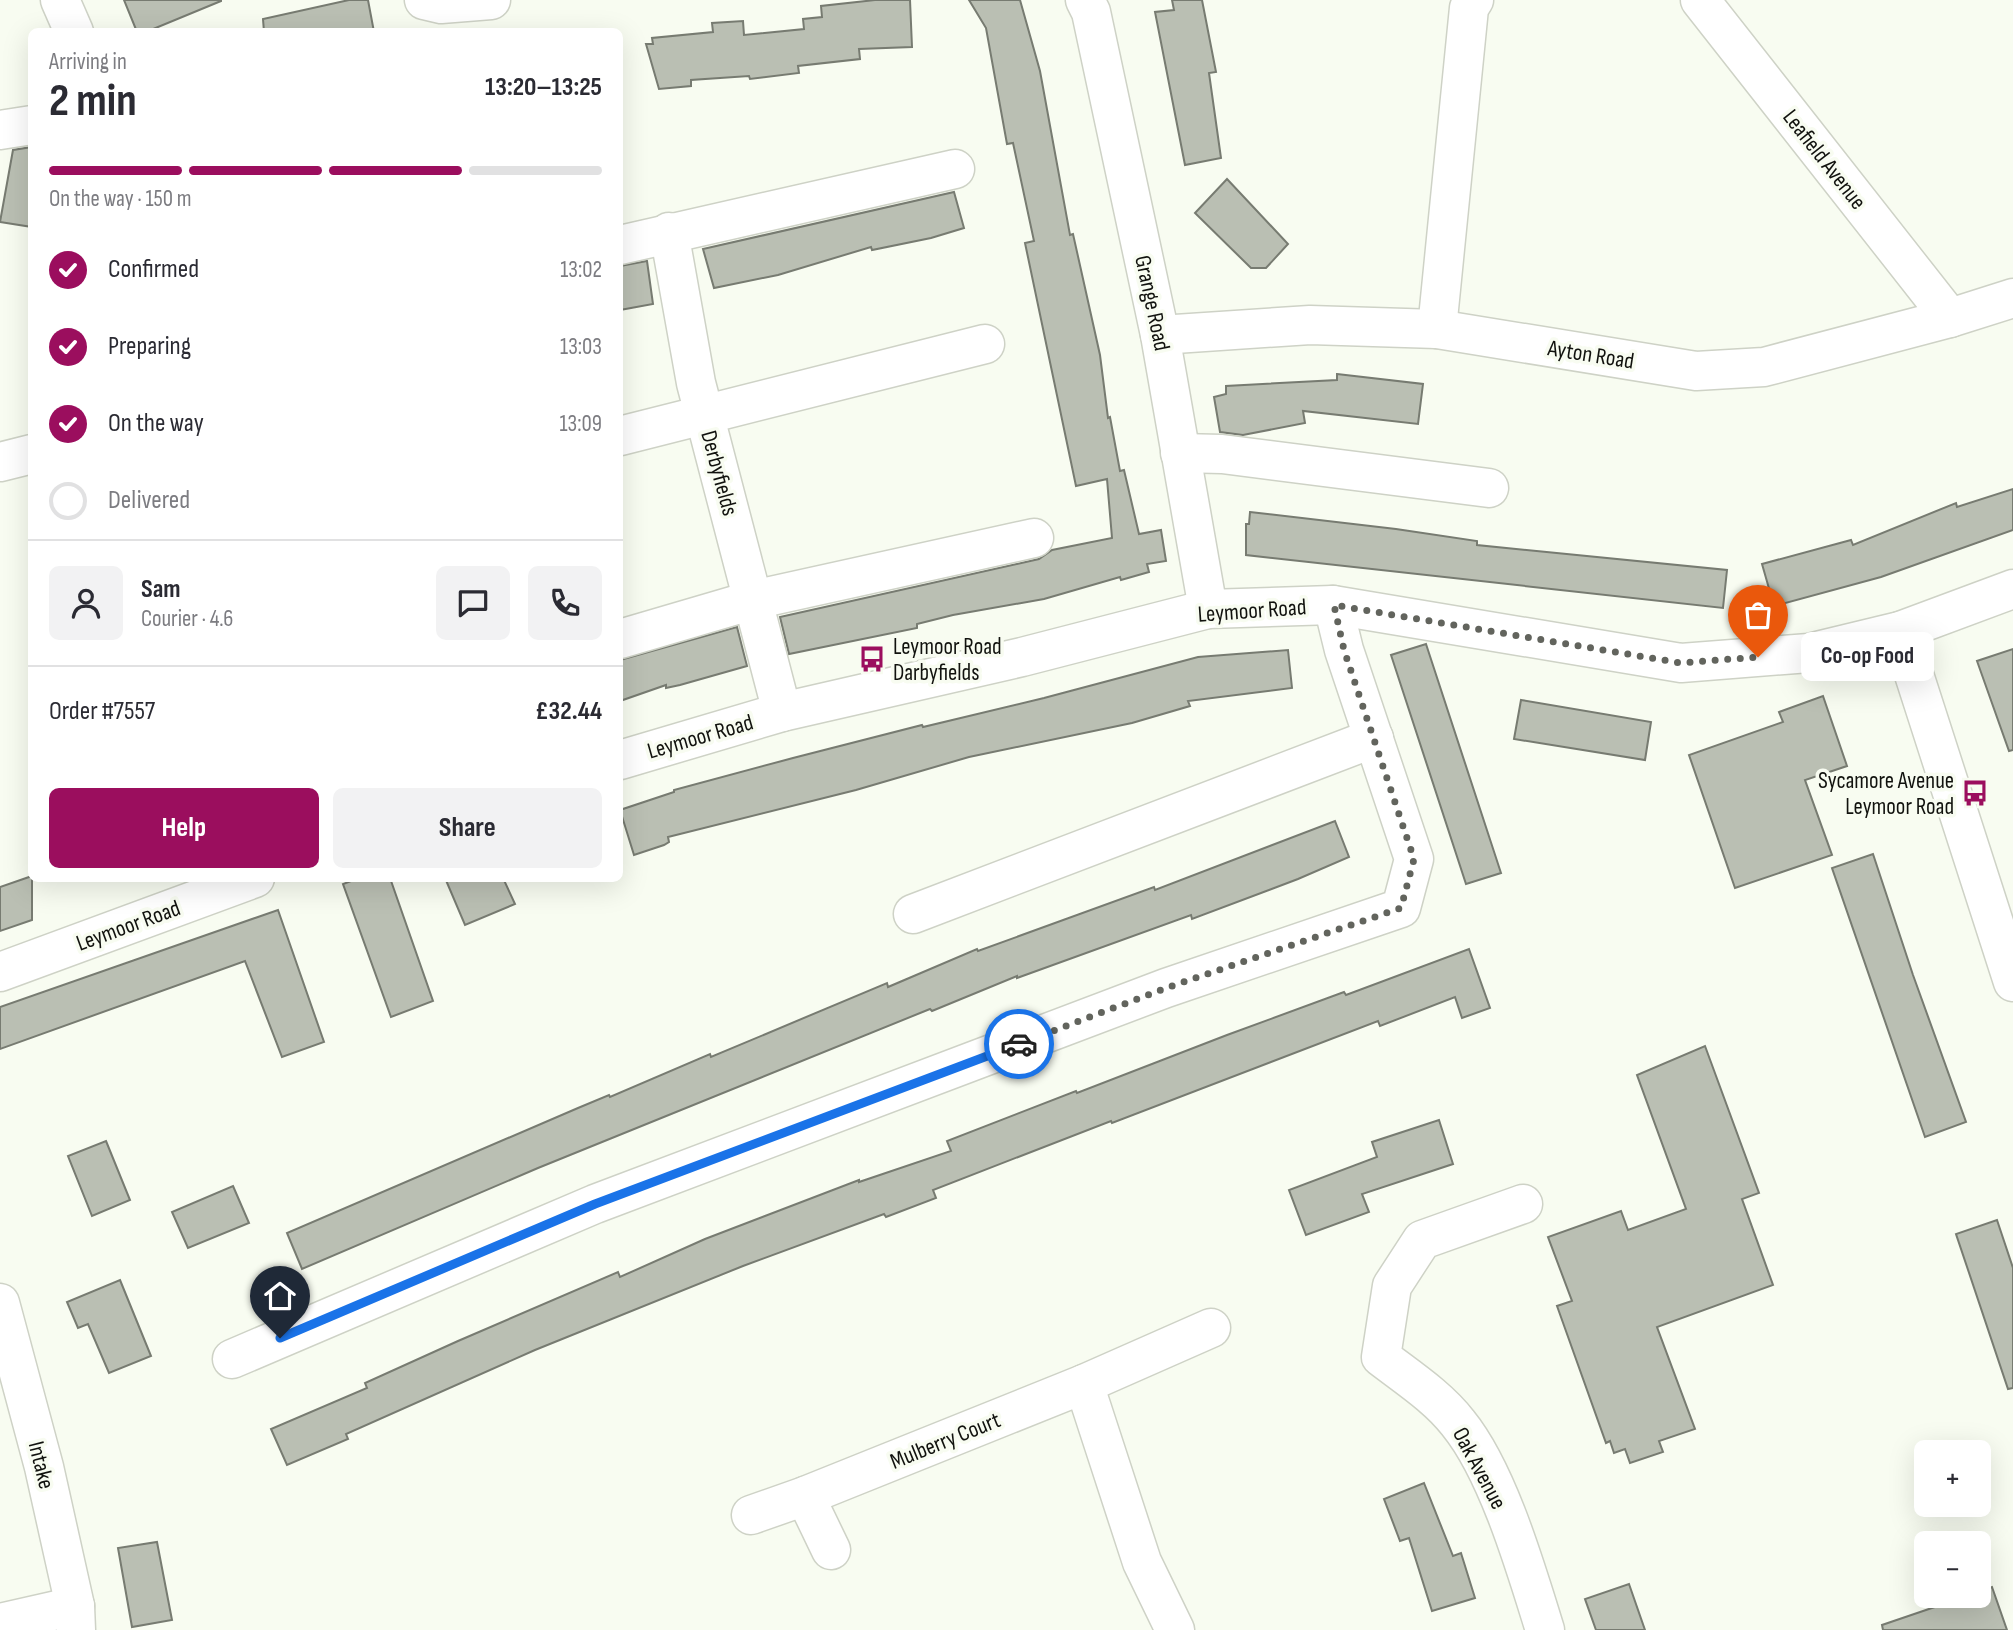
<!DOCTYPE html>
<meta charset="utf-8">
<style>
body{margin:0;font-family:"Sofia Sans Condensed",sans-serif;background:#f2f2f3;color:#2b2b33;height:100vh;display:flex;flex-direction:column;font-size:26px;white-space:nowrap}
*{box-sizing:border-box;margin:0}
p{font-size:23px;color:#7c7c81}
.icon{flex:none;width:38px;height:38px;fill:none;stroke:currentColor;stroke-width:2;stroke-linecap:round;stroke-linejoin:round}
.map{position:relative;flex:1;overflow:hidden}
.sheet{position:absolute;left:28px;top:28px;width:595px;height:854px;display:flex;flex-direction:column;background:#fff;border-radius:10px;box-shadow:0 7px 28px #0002}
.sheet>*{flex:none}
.fabs{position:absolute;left:1914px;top:1440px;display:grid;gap:14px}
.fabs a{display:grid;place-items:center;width:77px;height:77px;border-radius:10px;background:#fff;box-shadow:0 7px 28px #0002;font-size:35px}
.pin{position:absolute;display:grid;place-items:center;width:60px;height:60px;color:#fff;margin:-72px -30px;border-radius:50% 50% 50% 0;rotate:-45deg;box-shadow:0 0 7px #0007}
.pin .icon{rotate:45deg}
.courier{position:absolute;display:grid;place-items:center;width:70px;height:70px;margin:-35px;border:5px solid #1a73e8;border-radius:50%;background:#fff;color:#222;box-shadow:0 2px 9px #0007}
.bubble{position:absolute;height:49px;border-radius:10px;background:#fff;box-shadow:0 7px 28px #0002;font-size:23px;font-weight:700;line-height:49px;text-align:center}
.headline em{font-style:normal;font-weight:700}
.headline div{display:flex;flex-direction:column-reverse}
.headline{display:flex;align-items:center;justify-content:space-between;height:119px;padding:0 21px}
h1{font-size:46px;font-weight:700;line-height:52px}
.bar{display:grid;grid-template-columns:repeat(4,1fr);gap:10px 7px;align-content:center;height:84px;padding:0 21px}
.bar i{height:9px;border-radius:5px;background:#e1e1e2}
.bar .on{background:#9b0e5e}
.bar p{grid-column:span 4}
.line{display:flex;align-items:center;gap:18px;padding:0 21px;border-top:2px solid #e1e1e2}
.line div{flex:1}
.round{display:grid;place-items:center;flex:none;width:74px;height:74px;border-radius:10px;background:#f2f2f3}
ol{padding:0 21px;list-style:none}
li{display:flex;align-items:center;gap:21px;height:77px}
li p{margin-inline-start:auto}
li .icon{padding:7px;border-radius:50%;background:#9b0e5e;color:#fff;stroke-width:4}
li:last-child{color:#7c7c81}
li i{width:38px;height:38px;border:4px solid #e1e1e2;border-radius:50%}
.primary-button{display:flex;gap:14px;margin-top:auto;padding:14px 21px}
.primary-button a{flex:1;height:80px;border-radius:10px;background:#9b0e5e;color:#fff;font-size:28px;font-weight:700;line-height:80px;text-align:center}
.primary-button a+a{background:#f2f2f3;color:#2b2b33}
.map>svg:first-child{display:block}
</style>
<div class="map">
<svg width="2013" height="1630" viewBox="0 0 2013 1630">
<rect width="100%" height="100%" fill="#f8fcf1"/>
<!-- building -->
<g fill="#babfb3" stroke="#777b71" stroke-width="2">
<polygon points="124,0 221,0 221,1 146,32 137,32"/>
<polygon points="349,0 368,0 374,32 264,32 263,19"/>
<polygon points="875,0 910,0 912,47 859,49 860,59 798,66 799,73 750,79 749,76 691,80 691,86 659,89 646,44 653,44 652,38 713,32 712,23 743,21 744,35 804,29 803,19 822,17 821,6"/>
<polygon points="969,0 1020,0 1040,71 1070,235 1073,234 1100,355 1108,418 1110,417 1120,471 1124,470 1139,534 1161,530 1166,561 1147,564 1149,572 1121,580 1120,577 1044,599 953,615 917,624 917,628 789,654 780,617 1039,559 1052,550 1112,538 1107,479 1076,486 1025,243 1034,241 1013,143 1007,144 986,28"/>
<polygon points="1172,0 1202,0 1216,72 1209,73 1221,158 1185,165 1155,12 1174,10"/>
<polygon points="32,147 32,227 0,222 13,150"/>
<polygon points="1227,179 1288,244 1266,268 1251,268 1195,213"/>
<polygon points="954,192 964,228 931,238 872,250 871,247 778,275 714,288 703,249"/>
<polygon points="647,261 653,304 620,310 620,266"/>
<polygon points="1337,374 1423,384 1418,424 1303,411 1305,423 1243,435 1220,432 1214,397 1226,394 1226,386 1337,380"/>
<polygon points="2013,489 2013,530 1881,577 1774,606 1762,564 1851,540 1853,545 1956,503 1957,507"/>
<polygon points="1250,512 1396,529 1477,541 1477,545 1727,570 1723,608 1246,555 1246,524 1249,524"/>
<polygon points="737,627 747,666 680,685 666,688 666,685 620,701 620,660"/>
<polygon points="1426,644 1501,873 1466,884 1391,655"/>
<polygon points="2013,649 2013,750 2009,751 1977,661"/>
<polygon points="1288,650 1292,688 1188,701 1190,706 1132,723 969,757 856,790 668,837 669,842 664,845 634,855 620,810 674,792 674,790 793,758 922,725 923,727 1044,698 1198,657"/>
<polygon points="1823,696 1847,766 1805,780 1832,855 1735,888 1689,755 1783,722 1779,712"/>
<polygon points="1521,700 1651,722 1645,760 1514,739"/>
<polygon points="1335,821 1349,857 1298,879 1192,919 1191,915 1017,978 1017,976 932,1011 930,1009 538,1168 302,1269 287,1233 578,1108 609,1095 610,1097 710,1054 711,1057 887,983 888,987 977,949 978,951 1154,887 1155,890"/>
<polygon points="1873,854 1913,975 1966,1122 1925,1137 1832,868"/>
<polygon points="32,876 32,920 0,931 0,887"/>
<polygon points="359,878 390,878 433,1001 391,1017 343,884"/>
<polygon points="445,878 503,878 515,904 465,925"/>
<polygon points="278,910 324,1042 282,1057 245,961 0,1049 0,1007"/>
<polygon points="1469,949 1490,1008 1462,1018 1455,997 1380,1026 1378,1021 1112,1123 1111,1121 933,1190 936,1198 886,1217 884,1214 743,1266 535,1350 346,1434 348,1439 287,1465 271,1429 367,1388 365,1383 458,1341 618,1272 620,1277 705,1239 859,1180 859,1182 951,1151 947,1141 1076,1091 1077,1093 1227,1035 1344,992 1346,995"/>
<polygon points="1705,1046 1759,1193 1742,1199 1773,1285 1657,1327 1695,1429 1659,1441 1663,1452 1630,1463 1625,1449 1614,1453 1610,1441 1606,1443 1557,1306 1572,1301 1548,1237 1621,1211 1628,1230 1686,1209 1637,1075"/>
<polygon points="1439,1120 1453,1164 1362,1194 1369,1212 1306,1235 1289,1190 1377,1157 1372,1142"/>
<polygon points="106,1141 130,1200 92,1216 68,1156"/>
<polygon points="233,1186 249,1223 188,1248 172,1212"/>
<polygon points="1997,1220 2013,1268 2013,1388 2008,1389 1956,1234"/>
<polygon points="120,1280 151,1356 109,1373 88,1324 78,1328 67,1302"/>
<polygon points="1424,1483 1453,1556 1461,1553 1475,1598 1432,1611 1409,1538 1400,1541 1384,1499"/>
<polygon points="157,1542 172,1620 132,1627 118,1548"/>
<polygon points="1629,1584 1645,1630 1596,1630 1585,1599"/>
<polygon points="1992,1587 2007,1630 1883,1630 1882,1625 1967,1596 1979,1596 1979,1592"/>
</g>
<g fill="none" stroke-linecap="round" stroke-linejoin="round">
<!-- minor casing -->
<g stroke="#ced2c6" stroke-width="41">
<g id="minor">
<polyline points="60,0 74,32"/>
<polyline points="424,0 441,4 491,0"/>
<polyline points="1085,0 1091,12 1160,335 1208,609"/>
<polyline points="1700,0 1950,318"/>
<polyline points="0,130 32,125"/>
<polyline points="669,232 696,383 782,712"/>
<polyline points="620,245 955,169"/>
<polyline points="1437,329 1469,8 1474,0"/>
<polyline points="1160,335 1310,325 1437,329 1696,371 1764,367 1950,318 2013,298"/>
<polyline points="620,436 985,344"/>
<polyline points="1180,453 1222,454 1489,488"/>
<polyline points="0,462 32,454"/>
<polyline points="1900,631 2013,982"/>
<polyline points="620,639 753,600 1034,538"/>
<polyline points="620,760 782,712 1022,657 1208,609 1333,605 1681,663 1809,653 1900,631 2013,589"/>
<polyline points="913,914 1374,738"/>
<polyline points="0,972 255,878"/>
<path d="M 1523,1204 L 1422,1240 L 1392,1286 L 1381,1357 C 1407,1377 1438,1397 1458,1423 C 1498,1472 1526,1569 1545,1630"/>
<polyline points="0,1303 44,1467 75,1606 76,1630"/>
<polyline points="232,1359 595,1204 1166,988 1401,908 1414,859 1344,650 1333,605"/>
<polyline points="1084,1384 1211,1328"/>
<polyline points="805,1496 831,1550"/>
<polyline points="751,1515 805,1496 1084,1384 1142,1562 1175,1630"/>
<polyline points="0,1623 75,1606"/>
</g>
</g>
<!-- minor -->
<use href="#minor" stroke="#fff" stroke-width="38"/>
</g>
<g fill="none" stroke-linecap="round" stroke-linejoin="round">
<!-- done -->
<polyline stroke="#62645d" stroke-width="7" stroke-dasharray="0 12.6" points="1019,1044 1166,988 1401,908 1414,859 1344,650 1334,605 1681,663 1758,657"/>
<!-- route -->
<polyline stroke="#1a73e8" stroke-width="9" points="280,1338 595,1204 1019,1044"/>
</g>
<!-- icons -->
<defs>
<g id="bus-bare" transform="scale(2.1)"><path d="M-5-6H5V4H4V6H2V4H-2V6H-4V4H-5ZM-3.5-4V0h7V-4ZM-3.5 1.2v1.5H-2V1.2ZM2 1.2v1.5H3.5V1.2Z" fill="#9b0e5e" stroke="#f8fcf1" stroke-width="2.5" paint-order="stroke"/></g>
</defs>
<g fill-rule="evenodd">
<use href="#bus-bare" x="872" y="659"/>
<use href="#bus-bare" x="1975" y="793"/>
</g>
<g text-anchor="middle" stroke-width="7" stroke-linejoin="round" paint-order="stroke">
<!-- street labels -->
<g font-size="23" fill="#11120e" stroke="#f8fcf1">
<text transform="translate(1825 159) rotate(52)" y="8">Leafield Avenue</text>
<text transform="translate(1153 303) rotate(78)" y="8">Grange Road</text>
<text transform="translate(1591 354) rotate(9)" y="8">Ayton Road</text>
<text transform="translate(720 473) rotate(75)" y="8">Derbyfields</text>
<text transform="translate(1252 610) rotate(-4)" y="8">Leymoor Road</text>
<text transform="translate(700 736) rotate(-16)" y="8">Leymoor Road</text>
<text transform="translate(128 925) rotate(-20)" y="8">Leymoor Road</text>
<text transform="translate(945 1440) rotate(-22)" y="8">Mulberry Court</text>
<text transform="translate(42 1465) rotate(76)" y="8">Intake</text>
<text transform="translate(1480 1468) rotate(62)" y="8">Oak Avenue</text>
</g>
<!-- poi labels -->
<g font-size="23" fill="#11120e" stroke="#f8fcf1" text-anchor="start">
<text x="893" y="654">Leymoor Road<tspan x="893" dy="26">Darbyfields</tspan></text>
<text x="1954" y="788" text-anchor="end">Sycamore Avenue<tspan x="1954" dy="26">Leymoor Road</tspan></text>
</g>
</g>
</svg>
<div class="fabs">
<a>+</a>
<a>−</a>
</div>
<div class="pin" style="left:1758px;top:657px;background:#ea580c"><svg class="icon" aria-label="bag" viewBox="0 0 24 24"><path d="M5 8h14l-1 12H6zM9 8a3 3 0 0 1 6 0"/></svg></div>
<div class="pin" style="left:280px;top:1338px;background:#1f2937"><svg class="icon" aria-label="home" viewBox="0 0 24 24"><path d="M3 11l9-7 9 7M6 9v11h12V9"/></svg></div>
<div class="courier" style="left:1019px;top:1044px"><svg class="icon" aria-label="car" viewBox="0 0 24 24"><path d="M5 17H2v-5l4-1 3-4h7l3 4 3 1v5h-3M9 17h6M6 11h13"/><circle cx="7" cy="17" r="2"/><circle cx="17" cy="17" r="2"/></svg></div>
<div class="bubble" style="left:1801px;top:632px;width:133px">Co-op Food</div>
<section class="sheet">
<div class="headline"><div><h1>2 min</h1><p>Arriving in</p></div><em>13:20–13:25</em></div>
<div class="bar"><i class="on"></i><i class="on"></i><i class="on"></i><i></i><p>On the way · 150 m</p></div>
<ol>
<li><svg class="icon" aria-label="check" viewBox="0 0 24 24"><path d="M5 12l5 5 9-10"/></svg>Confirmed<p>13:02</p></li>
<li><svg class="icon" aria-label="check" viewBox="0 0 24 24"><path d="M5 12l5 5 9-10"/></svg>Preparing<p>13:03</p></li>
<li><svg class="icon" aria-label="check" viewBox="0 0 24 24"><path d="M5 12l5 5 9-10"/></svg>On the way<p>13:09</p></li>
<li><i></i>Delivered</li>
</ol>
<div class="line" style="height:126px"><a class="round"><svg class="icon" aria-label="person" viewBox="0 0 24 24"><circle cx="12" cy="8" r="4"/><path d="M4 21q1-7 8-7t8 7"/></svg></a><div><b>Sam</b><p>Courier · 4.6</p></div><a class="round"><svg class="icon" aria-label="chat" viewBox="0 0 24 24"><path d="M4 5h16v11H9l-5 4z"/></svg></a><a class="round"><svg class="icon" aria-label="phone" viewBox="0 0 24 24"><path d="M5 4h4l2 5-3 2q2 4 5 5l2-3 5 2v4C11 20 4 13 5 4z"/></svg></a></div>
<div class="line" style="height:91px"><div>Order #7557</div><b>£32.44</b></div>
<div class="primary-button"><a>Help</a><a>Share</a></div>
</section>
</div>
